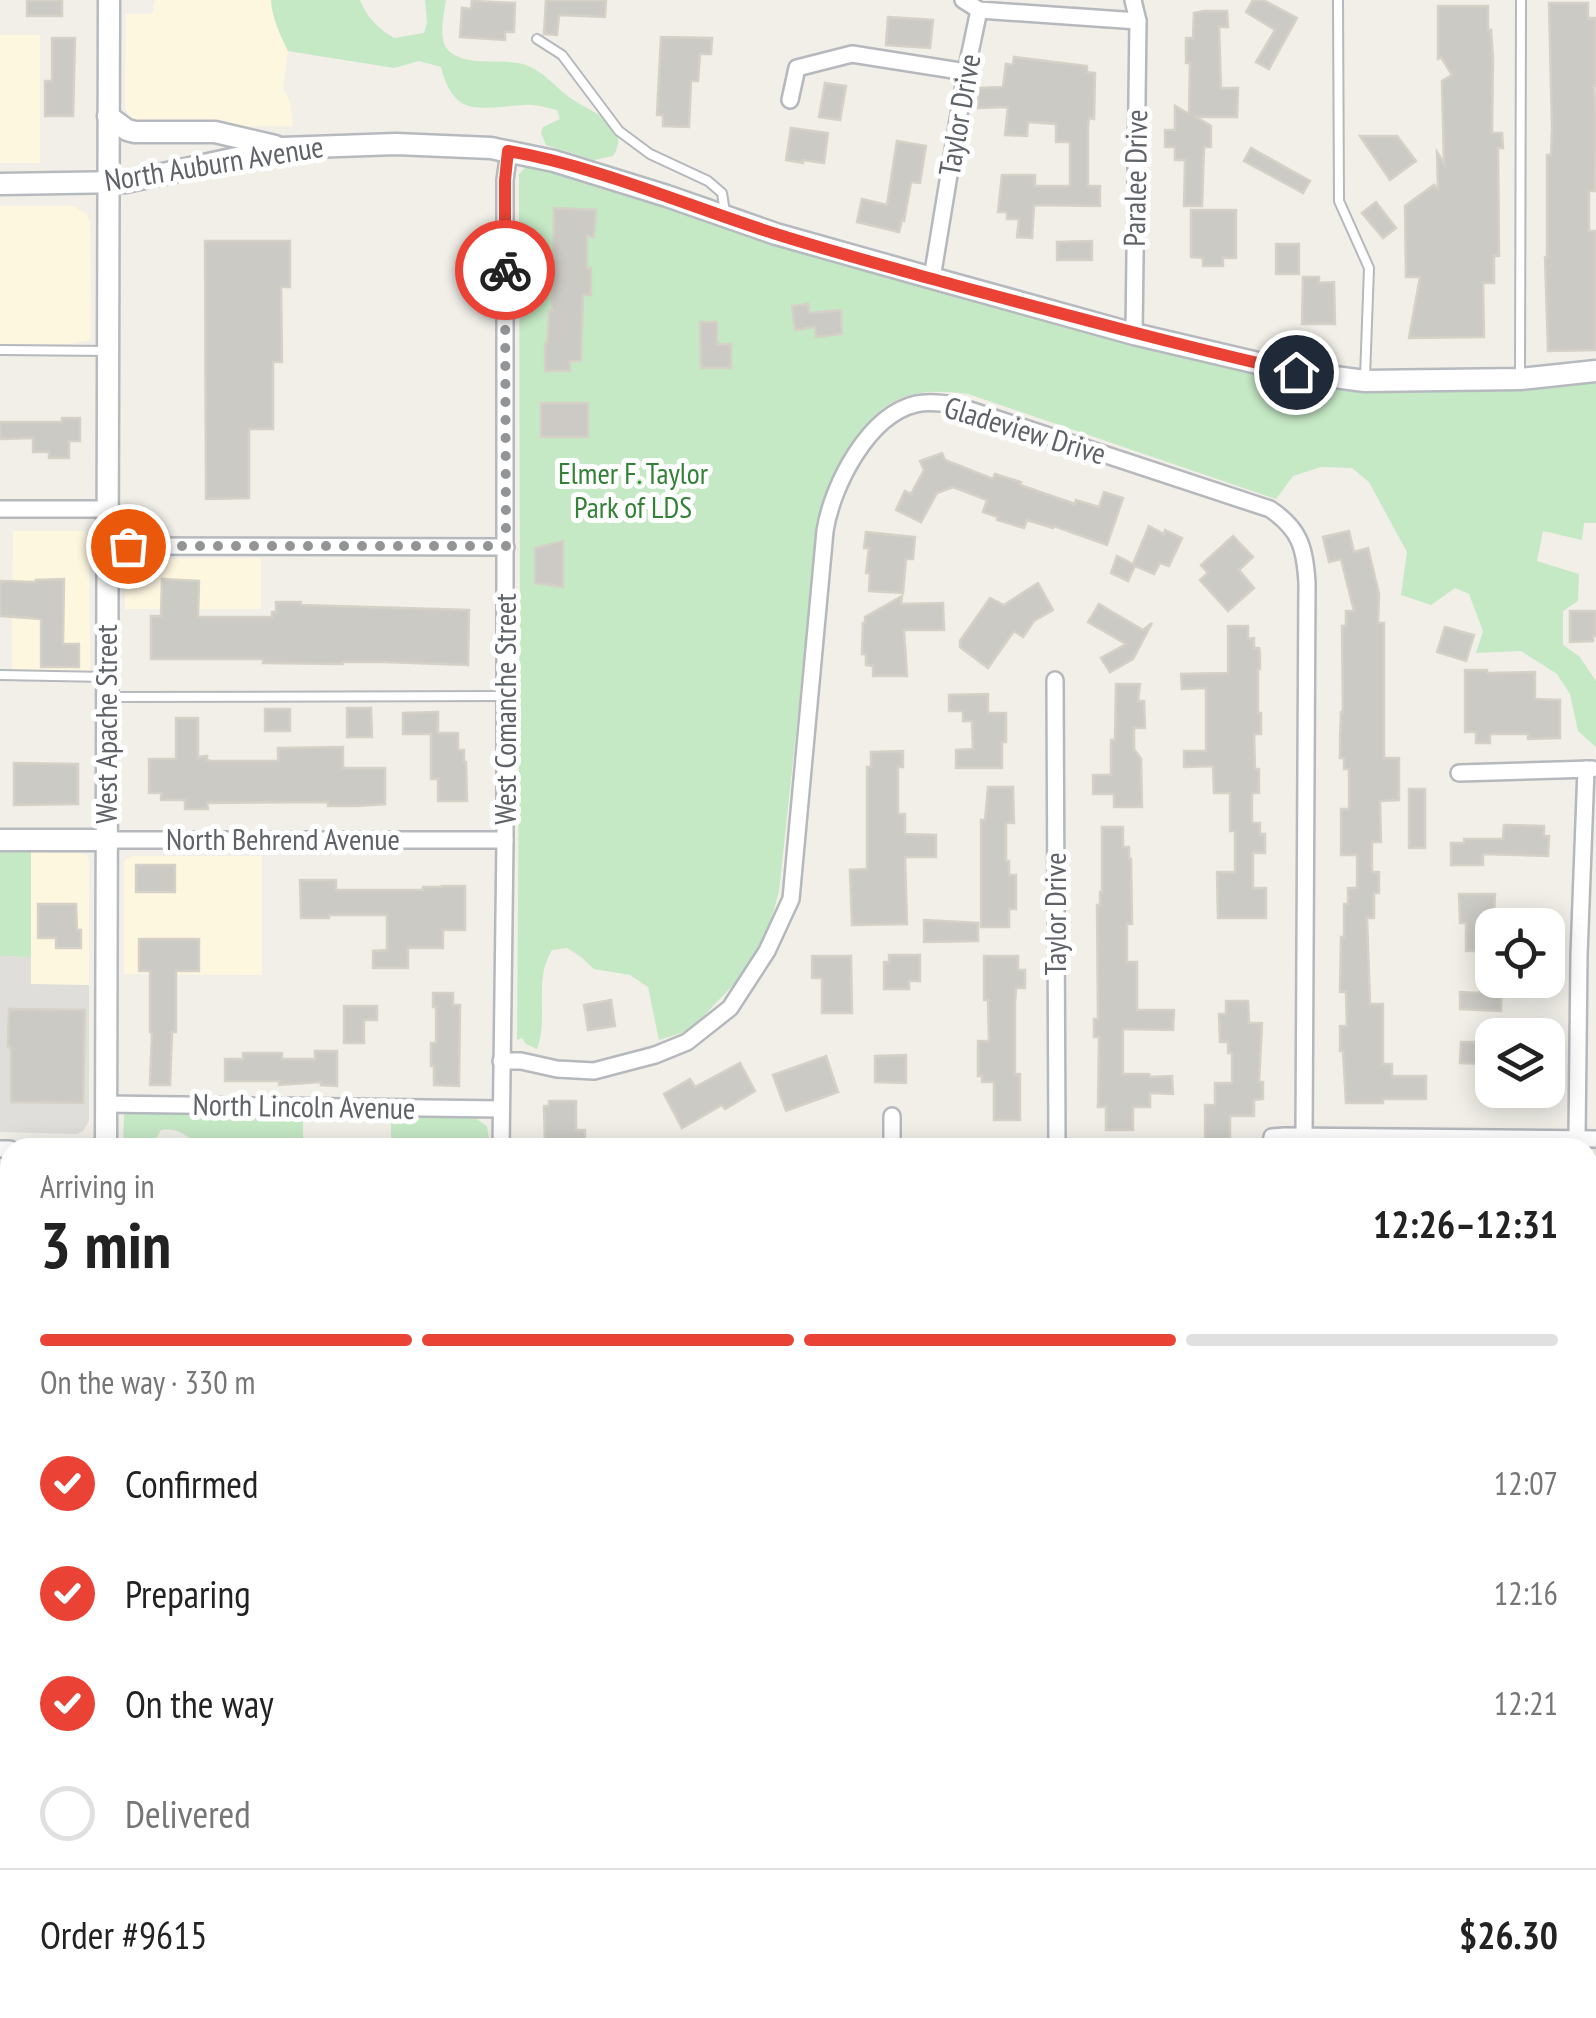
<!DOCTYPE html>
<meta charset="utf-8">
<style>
body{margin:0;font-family:"PT Sans Narrow",sans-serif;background:#f2f2f2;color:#222;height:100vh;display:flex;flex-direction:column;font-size:38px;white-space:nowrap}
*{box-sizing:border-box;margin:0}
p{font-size:32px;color:#767676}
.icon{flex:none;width:55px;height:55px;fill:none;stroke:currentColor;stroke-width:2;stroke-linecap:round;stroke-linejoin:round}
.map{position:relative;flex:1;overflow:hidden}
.drawer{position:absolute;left:0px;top:1138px;width:1598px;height:882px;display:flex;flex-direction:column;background:#fff;border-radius:30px 30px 0 0;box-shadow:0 5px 25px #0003}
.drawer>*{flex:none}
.controls{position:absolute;left:1475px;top:908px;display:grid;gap:20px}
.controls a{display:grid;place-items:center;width:90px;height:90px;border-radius:20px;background:#fff;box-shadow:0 5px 25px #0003;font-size:50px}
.pin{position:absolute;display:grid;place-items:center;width:85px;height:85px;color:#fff;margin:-42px;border:5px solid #fff;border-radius:50%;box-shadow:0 2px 10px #0007}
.courier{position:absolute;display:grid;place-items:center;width:100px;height:100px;margin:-50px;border:8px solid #ea4335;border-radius:50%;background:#fff;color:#222;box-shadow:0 2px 12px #0007}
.headline em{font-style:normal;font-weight:700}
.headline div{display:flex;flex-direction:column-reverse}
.headline{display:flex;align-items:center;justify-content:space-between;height:170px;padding:0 40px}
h1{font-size:65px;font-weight:700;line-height:75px}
.bar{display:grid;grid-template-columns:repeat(4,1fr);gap:15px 10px;align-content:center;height:120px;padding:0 40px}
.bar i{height:12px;border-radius:8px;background:#e0e0e0}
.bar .selected{background:#ea4335}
.bar p{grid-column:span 4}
.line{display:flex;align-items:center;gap:25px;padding:0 40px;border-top:2px solid #e0e0e0}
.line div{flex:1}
ol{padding:0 40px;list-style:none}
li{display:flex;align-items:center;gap:30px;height:110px}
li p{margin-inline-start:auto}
li .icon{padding:10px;border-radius:50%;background:#ea4335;color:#fff;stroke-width:4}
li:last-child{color:#767676}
li i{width:55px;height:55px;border:5px solid #e0e0e0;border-radius:50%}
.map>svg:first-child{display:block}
</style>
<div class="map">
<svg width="1596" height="2018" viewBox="0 0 1596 2018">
<rect width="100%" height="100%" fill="#f1efe8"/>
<!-- commercial -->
<g fill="#fef7e0">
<polygon points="155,0 271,0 271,6 280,34 288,51 283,89 290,102 293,126 147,127 132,120 126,110 125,101 126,14 152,14"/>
<rect x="0" y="35" width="40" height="128"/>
<polygon points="0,206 73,206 87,214 90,223 91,340 67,344 0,344"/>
<polygon points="13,531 84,531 89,535 90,672 12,669"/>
<polygon points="261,558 261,609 125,609 125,567 130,559"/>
<polygon points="31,852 81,853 87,855 89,860 89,985 31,985"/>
<polygon points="133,856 262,856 262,975 124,974 124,863 126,859"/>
<rect x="122" y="2010" width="247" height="8"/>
</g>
<!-- industrial -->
<polygon fill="#e0deda" points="0,956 31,957 31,984 89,985 89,1121 83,1131 77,1134 0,1132"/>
<!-- green -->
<g fill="#c5e8c5">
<path d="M 271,0 L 360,0 C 367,18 378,28 394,38 L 424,33 L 427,23 L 425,0 L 446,0 C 444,14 437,42 450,52 C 471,68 502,57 526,65 C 543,71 554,86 569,97 C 586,110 634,125 613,156 L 594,160 L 546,145 L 541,133 L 543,127 L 560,119 L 557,110 C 547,108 535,104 525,105 C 482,107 454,120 441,67 L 419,61 L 394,68 L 288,51 C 280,35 272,18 271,0 Z"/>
<path d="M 526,167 L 563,174 L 834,263 L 1156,350 L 1321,387 L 1367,393 L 1522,387 L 1596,381 L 1596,523 L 1584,523 L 1582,540 L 1543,531 L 1537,561 L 1579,574 L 1578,601 L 1563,611 L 1563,645 L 1579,656 L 1596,681 L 1596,747 L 1578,731 L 1570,694 L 1557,674 L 1521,651 L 1476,653 L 1483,631 L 1469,594 L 1455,588 L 1431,605 L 1401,595 L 1407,552 L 1369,482 L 1352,468 L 1321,467 L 1293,476 L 1276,499 L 968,394 C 945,391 920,390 899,399 C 859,415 828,481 819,519 L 779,891 L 766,939 L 734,984 L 699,1021 L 684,1032 L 659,1040 L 648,987 L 630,975 L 594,969 L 581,957 L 567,948 L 552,950 C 533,979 549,1018 537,1049 L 526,1044 L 522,1038 L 517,1040 L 520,616 L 519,174 Z"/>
<polygon points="0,851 31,852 31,957 0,956"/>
<path d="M 129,1112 L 303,1115 L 303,1147 C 275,1148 228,1152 206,1146 C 187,1141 184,1127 161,1130 L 151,1147 L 123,1147 L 124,1115 Z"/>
<polygon points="391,1117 475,1118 487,1126 490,1147 391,1147"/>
<rect x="0" y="1786" width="10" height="188"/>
</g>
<!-- building -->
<g fill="#cccac5" stroke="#d6d1c6" stroke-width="2.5">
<rect x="27" y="0" width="35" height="16"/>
<polygon points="546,0 606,0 605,17 559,15 557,35 544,34"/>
<polygon points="1253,0 1263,0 1297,18 1269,69 1256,62 1275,30 1246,12"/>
<polygon points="472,1 515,3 514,32 505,32 505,40 460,37 462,8 471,9"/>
<polygon points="1549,3 1588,3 1588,18 1596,18 1596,86 1594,86 1596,116 1595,191 1589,191 1589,231 1596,231 1596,350 1548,351 1545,257 1547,257 1547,155 1551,155 1552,127"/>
<polygon points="1438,6 1488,6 1488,30 1491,30 1493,58 1492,133 1502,133 1503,148 1498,148 1499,256 1494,256 1494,283 1483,283 1484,337 1409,338 1420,277 1406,277 1405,206 1434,185 1438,189 1437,152 1444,163 1442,81 1452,75 1441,57 1438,59"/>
<polygon points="1204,11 1227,11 1228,27 1219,27 1221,88 1238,88 1237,117 1196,117 1211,126 1211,147 1204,147 1202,206 1184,206 1185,160 1175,160 1175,147 1165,147 1165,130 1175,130 1175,106 1189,114 1190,63 1186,63 1186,38 1193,38 1194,13"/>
<polygon points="888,17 933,20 930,48 886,45"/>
<polygon points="661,37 712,38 711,54 700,54 698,81 691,81 689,127 663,126 663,115 657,115"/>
<polygon points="52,38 75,38 73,116 45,116 45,81 52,81"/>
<polygon points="1014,57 1087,66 1087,72 1095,73 1094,119 1089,118 1088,126 1088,186 1100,186 1100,206 1034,205 1032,238 1017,237 1019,219 1007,219 1007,212 998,212 1002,175 1035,175 1035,186 1070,186 1070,142 1056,142 1056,124 1028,122 1027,136 1005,135 1008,107 978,108 978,88 1003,87 1006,64 1013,65"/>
<polygon points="825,83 846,86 840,120 819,117"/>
<polygon points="791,128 828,133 824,163 803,160 803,163 786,160"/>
<polygon points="1360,136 1397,136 1416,161 1390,180"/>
<polygon points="897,141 926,146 920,183 911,182 904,221 902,220 899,232 857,222 862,199 887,205"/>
<polygon points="1251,148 1310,181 1303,193 1244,161"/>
<polygon points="1376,202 1396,228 1383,238 1362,213"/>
<polygon points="554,208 596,210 594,237 587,236 587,268 591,268 591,295 583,295 581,361 570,361 570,371 545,371 545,344 547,344 549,311 552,311"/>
<polygon points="1191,210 1236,210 1236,258 1223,258 1223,266 1203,266 1203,258 1191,257"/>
<polygon points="205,241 290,241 290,287 281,287 282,362 273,362 273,429 249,429 249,498 206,499"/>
<polygon points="1092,241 1092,260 1057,260 1057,242"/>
<rect x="1276" y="244" width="23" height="30"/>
<polygon points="1303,277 1319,277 1319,283 1334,282 1335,324 1302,324"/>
<polygon points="808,304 809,313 841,310 842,334 816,337 815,327 795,330 792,306"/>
<polygon points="700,322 717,322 717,344 731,344 731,368 701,368"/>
<rect x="541" y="403" width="47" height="34"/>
<polygon points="62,418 80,418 80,441 69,441 69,458 49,458 49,452 33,452 33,438 0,439 0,422 62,422"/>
<polygon points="942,453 945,460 993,479 995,474 1021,482 1020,485 1075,504 1076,500 1099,507 1104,492 1123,498 1107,545 1054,526 1053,528 1027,520 1024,528 997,520 998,517 983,512 987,500 953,487 937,493 921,522 896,510 905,491 911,494 924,470 920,461"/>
<polygon points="1149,526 1164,534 1165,530 1182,538 1169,566 1160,563 1154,574 1135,566 1128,581 1111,573 1117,556 1133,564"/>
<polygon points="1349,531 1354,552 1368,548 1379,594 1378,623 1384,623 1384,758 1399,758 1399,800 1380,801 1381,842 1372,842 1372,872 1379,872 1379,893 1374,893 1374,918 1367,918 1370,1004 1383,1004 1383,1064 1392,1064 1392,1076 1426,1076 1426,1099 1383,1099 1383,1103 1346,1103 1343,1051 1340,1051 1340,1026 1347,1026 1346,992 1340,992 1341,937 1344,937 1344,904 1348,904 1348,888 1357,888 1357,855 1341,855 1341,809 1349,809 1349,769 1344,769 1344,758 1340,758 1340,741 1341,712 1343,712 1342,626 1346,626 1346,611 1354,611 1341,559 1329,562 1323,537"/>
<polygon points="866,532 915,537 913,559 906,559 903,593 869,591 870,573 866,573 869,548 864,548"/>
<polygon points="1233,536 1253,557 1239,570 1254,588 1228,611 1200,580 1208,573 1201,565"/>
<polygon points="563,541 563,587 535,583 535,548"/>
<polygon points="64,579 63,644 79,644 79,667 41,667 41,619 0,616 0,581 36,582 36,580"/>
<polygon points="162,579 199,581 198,617 272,617 272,612 276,612 276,602 301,602 301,605 469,610 468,665 384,662 343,662 343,664 263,663 263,659 151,659 151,616 161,616"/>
<polygon points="1038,583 1053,610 1034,621 1023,637 1014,631 988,668 960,647 960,641 990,598 1004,605"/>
<polygon points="902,596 901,604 943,603 944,630 904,630 907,676 873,676 873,666 866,665 866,654 862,654 863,623 865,623 865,617"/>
<polygon points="1099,604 1143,630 1152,623 1133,659 1110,672 1101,658 1126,644 1088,622"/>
<polygon points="1570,611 1596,611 1596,636 1593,636 1593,641 1570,642"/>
<polygon points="1228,626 1248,626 1248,639 1254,638 1254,648 1259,648 1260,654 1260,669 1258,669 1258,713 1261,713 1261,734 1254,734 1255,769 1259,769 1259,793 1252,793 1252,823 1260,823 1260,834 1265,834 1265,853 1253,853 1253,888 1266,888 1266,918 1218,918 1217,872 1235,872 1235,831 1230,831 1230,793 1214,793 1213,766 1184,767 1184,751 1206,751 1206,688 1182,689 1181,674 1228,673"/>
<polygon points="1445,627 1474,635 1466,661 1437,652"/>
<polygon points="1465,670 1487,670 1487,673 1535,672 1535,699 1560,700 1560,738 1528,739 1528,734 1490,734 1490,743 1476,743 1476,732 1465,732"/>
<polygon points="1116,684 1140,684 1138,701 1144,701 1145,728 1134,728 1134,749 1141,759 1142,807 1114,807 1114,794 1093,794 1093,775 1111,775 1111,740 1115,740"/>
<polygon points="988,694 988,713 1006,713 1006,742 1002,742 1002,768 956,768 956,750 973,749 972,721 963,721 963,711 949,711 949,695"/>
<polygon points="347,708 371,708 372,737 347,737"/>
<rect x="265" y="709" width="25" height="22"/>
<polygon points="438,712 438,733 458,733 458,750 464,750 464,762 466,762 467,801 438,801 438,779 431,779 431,734 403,734 403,713"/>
<polygon points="176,718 198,718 198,757 207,756 207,760 211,761 278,761 278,748 343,747 343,768 385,768 385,804 357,806 328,806 328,802 207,803 208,809 185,809 185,800 161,800 161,793 149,793 149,759 176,759"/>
<polygon points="903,751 903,767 898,767 898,814 905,814 905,834 936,835 936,857 905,857 907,924 852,925 850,870 867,869 867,767 871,767 871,752"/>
<polygon points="14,763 78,764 78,804 14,805"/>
<polygon points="988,787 1013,787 1014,823 1006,823 1006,861 1009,861 1009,875 1016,875 1016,909 1009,909 1009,927 981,927 981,820 985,820"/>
<rect x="1409" y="789" width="16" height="59"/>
<polygon points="1504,825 1544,826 1544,836 1549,836 1548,856 1483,854 1483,865 1451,865 1451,843 1464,843 1464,839 1503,839"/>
<polygon points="1102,827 1123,827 1123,847 1129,847 1129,859 1131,859 1132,924 1127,924 1127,962 1137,962 1137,1010 1174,1010 1173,1030 1123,1029 1123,1074 1149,1074 1150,1077 1172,1076 1173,1094 1150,1093 1150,1107 1133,1107 1133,1130 1106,1130 1106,1107 1098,1107 1099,1037 1094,1037 1094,1019 1098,1019 1097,905 1100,905 1100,892 1102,892"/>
<rect x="136" y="865" width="39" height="27"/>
<polygon points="300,880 336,880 336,890 423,890 423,887 442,887 442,886 465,886 465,930 443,930 443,948 408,948 408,968 373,968 373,951 387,950 387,915 329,915 329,918 301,918"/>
<polygon points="1459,894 1495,894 1492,951 1466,951 1466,923 1460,923"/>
<polygon points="38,904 76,904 77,930 81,930 81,948 56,948 56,938 38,938"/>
<polygon points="924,920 978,923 978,941 924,942"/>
<polygon points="139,939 199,939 199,971 176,971 176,1032 172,1032 170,1085 150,1085 152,1032 150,1032 150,971 139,971"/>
<polygon points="889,955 920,955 920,981 909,981 909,989 884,989 884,962 889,962"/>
<polygon points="812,956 851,956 852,1013 822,1013 822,978 812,978"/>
<polygon points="984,956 1018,956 1018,970 1025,970 1025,988 1016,988 1015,1003 1015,1074 1020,1074 1020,1120 994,1120 994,1082 982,1082 982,1076 978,1076 978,1041 989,1041 988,1000 984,1000"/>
<polygon points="1480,980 1502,980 1501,1011 1460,1009 1460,992 1480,993"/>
<polygon points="433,993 453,993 453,1005 460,1005 459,1086 434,1085 434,1066 431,1066 431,1043 436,1043 436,1007 433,1007"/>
<polygon points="611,1000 615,1026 588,1030 584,1005"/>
<polygon points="1226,1001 1248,1001 1249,1023 1262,1023 1259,1082 1263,1082 1263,1099 1254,1100 1254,1116 1230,1116 1230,1148 1205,1148 1205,1105 1215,1105 1215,1083 1232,1083 1232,1053 1228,1053 1228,1042 1220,1042 1219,1014 1226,1014"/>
<polygon points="344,1006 377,1006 377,1020 364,1020 364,1043 344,1043"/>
<polygon points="9,1009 85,1010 83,1103 11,1102 11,1048 8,1047"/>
<polygon points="1461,1042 1484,1042 1484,1045 1492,1045 1492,1064 1460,1063"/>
<polygon points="315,1051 337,1051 337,1086 321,1085 321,1082 279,1085 279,1081 225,1081 225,1059 243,1059 243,1053 282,1053 282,1059 315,1059"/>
<polygon points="906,1055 906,1083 875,1082 875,1056"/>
<polygon points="826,1056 838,1092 786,1111 773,1075"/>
<polygon points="740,1063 755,1091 725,1109 722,1105 682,1128 664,1094 690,1079 695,1087"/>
<polygon points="549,1101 576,1101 576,1130 585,1130 585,1148 549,1148 549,1145 545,1145 544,1106 549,1106"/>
</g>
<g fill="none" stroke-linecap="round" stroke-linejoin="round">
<!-- lane casing -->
<g stroke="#b5b8bc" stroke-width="12">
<g id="lane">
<polyline points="1338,0 1339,201 1369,268 1365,377"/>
<polyline points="537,39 562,55 619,131 650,154 708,181 722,193 725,212"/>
<polyline points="0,350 108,351"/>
<polyline points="1520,375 1521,0"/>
<polyline points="0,675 107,677"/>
<polyline points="110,697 506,696"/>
<polyline points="0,1312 10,1312"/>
<polyline points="0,1421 10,1421"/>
<polyline points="1588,1424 1596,1424"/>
<polyline points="1588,1711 1596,1711"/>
<polyline points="0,1779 10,1779"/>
</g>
</g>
<!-- street casing -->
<g stroke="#b5b8bc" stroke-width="20">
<g id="street">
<polyline points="963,0 979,10 1138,21"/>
<polyline points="1133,0 1138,21 1134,334"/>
<polyline points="790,100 797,68 852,54 966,72"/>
<polyline points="932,278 966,72 979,10"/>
<polyline points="0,509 107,509"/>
<polyline points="107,546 506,547"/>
<polyline points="1055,680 1057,1148"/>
<polyline points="1459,773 1592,769"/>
<polyline points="106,840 505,840"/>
<path d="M 501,1061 L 521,1061 L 557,1069 L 594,1071 L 655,1055 L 687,1042 L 730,1008 L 767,951 L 791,899 L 825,531 C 832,486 868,415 916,404 C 929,401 943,403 955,405 L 1270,509 C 1300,529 1305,548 1307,583 L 1304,1136"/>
<polyline points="106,1104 501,1109"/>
<polyline points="892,1116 892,1148"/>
<polyline points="1577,1138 1579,955 1586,769"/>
<polyline points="501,1148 505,840 505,180 509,151"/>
<polyline points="1270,1148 1272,1137 1285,1136 1596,1139"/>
<polyline points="0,1149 10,1149"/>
<polyline points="1588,1282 1596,1282"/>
<polyline points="1588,1570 1596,1570"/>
<polyline points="1588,1856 1596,1856"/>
<polyline points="498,2018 498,2010"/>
</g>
</g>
<!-- secondary casing -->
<g stroke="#b6babf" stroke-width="25">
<g id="secondary">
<polyline points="108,116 127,130 135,132 215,132 275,146"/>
<polyline points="0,184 126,182 282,148 396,144 491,148 554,161 667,196 776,234 932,278 1134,334 1296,372 1365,381 1520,379 1596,371"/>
<polyline points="0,840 106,840"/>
<polyline points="106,1148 109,0"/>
<polyline points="0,1550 10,1551"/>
<polyline points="0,1990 10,1990"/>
<polyline points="104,2018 104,2010"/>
</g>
</g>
<!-- lane -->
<use href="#lane" stroke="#fff" stroke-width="8"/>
<!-- street -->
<use href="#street" stroke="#fff" stroke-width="15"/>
<!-- secondary -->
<use href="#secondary" stroke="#fff" stroke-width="20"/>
</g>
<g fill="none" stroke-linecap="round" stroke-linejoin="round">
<!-- done -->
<polyline stroke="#929495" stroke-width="10" stroke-dasharray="0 18" points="128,546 506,546 505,270"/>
<!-- route -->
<path stroke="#ea4335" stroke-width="12" d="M 505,270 L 505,180 L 508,151 C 600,167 687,206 776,234 C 836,253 897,269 958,286 C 1070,316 1182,346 1296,372"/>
</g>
<g text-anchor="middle" stroke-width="10" stroke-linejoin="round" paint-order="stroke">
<!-- street labels -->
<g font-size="30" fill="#5f6368" stroke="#fff">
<text transform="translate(960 115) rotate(-80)" y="10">Taylor Drive</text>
<text transform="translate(214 164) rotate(-9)" y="10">North Auburn Avenue</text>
<text transform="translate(1136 178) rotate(-89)" y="10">Paralee Drive</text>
<text transform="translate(1025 431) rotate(17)" y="10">Gladeview Drive</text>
<text transform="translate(506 709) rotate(-90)" y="10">West Comanche Street</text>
<text transform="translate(107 724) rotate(-90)" y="10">West Apache Street</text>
<text x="283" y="850">North Behrend Avenue</text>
<text transform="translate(1056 914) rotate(-90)" y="10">Taylor Drive</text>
<text transform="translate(304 1107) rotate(1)" y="10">North Lincoln Avenue</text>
</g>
<!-- park labels -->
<g font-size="30" fill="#348238" stroke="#fff">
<text x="633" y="484">Elmer F. Taylor<tspan x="633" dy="34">Park of LDS</tspan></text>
</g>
</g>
</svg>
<div class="controls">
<a><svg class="icon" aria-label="locate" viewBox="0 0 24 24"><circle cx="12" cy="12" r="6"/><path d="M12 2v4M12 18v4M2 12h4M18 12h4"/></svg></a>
<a><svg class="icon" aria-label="layers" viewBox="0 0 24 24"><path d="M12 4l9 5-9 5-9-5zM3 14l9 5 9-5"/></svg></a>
</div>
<div class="pin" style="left:128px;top:546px;background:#ea580c"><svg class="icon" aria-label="bag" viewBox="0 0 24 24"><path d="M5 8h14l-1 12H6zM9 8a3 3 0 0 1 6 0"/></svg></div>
<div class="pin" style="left:1296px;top:372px;background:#1f2937"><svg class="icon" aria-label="home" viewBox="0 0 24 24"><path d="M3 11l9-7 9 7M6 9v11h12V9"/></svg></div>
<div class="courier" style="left:505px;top:270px"><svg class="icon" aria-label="bike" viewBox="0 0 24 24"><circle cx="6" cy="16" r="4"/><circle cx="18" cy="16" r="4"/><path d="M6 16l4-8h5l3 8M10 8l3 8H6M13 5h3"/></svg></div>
<section class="drawer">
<div class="headline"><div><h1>3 min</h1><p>Arriving in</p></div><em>12:26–12:31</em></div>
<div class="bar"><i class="selected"></i><i class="selected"></i><i class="selected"></i><i></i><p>On the way · 330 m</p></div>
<ol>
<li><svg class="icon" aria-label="check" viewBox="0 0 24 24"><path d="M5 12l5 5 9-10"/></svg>Confirmed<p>12:07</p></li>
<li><svg class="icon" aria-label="check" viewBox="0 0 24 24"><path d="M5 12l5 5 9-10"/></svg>Preparing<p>12:16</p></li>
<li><svg class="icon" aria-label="check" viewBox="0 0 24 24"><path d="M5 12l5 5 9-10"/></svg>On the way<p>12:21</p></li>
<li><i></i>Delivered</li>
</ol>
<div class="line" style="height:130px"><div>Order #9615</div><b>$26.30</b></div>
</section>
</div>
